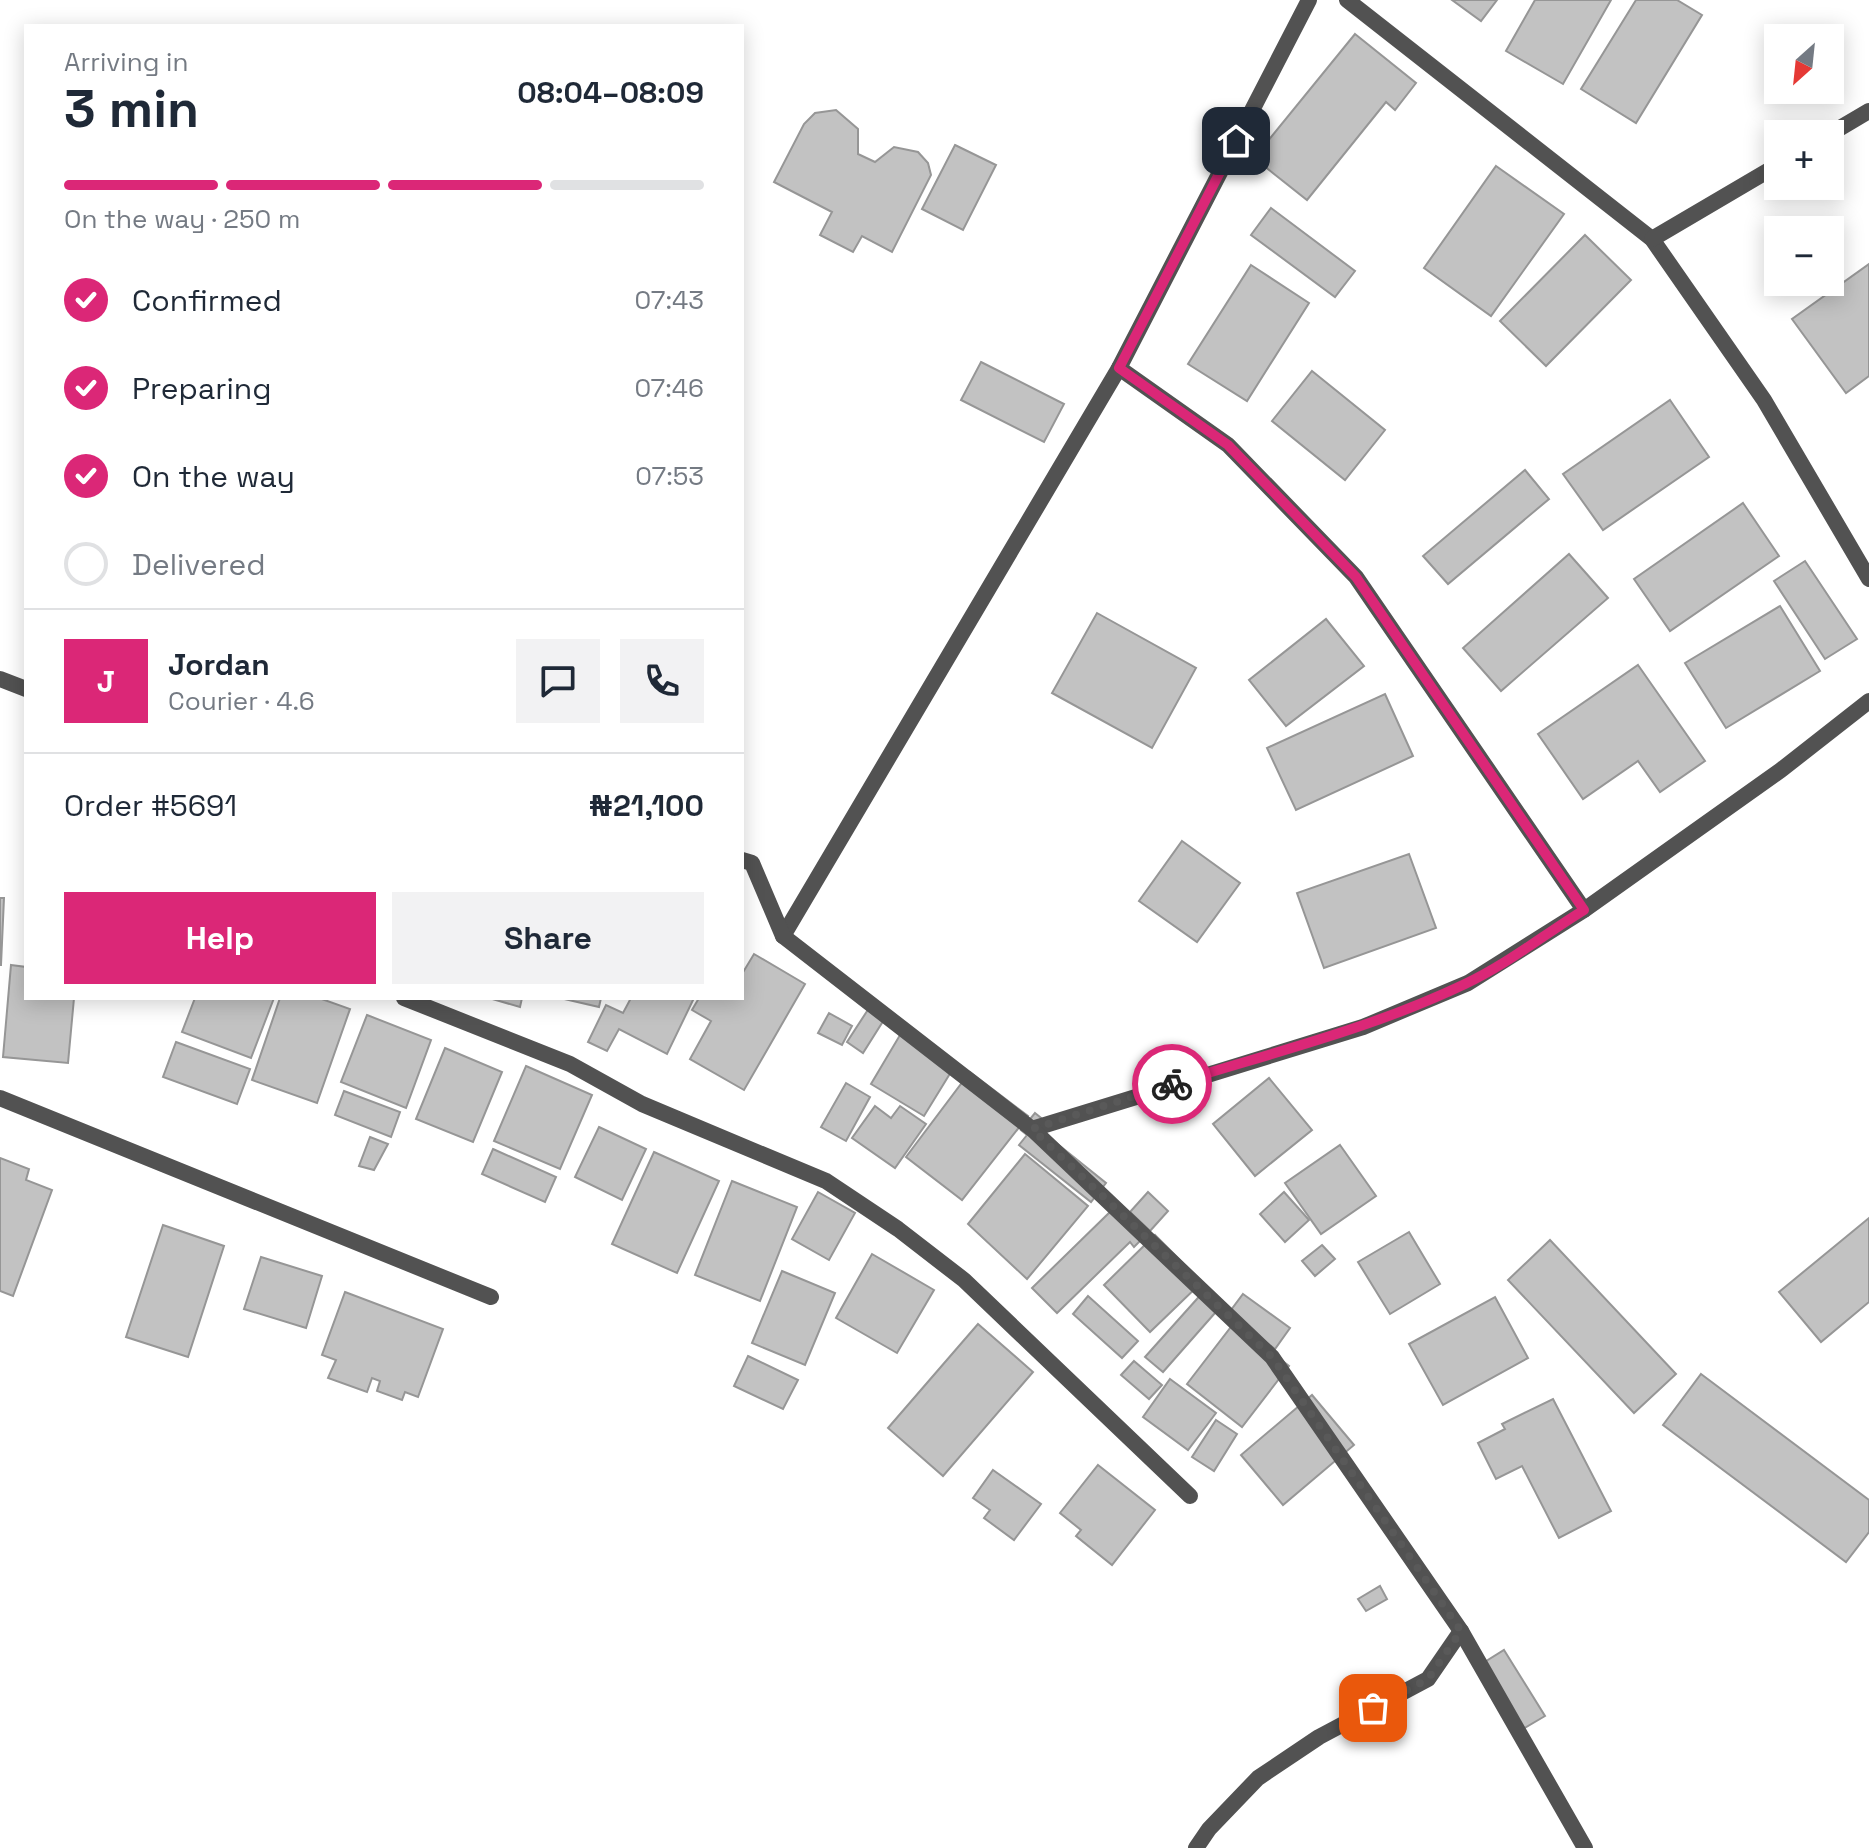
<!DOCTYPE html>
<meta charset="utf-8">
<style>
body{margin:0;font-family:"Space Grotesk",sans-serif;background:#f2f2f3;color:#1f2937;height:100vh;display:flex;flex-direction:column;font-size:30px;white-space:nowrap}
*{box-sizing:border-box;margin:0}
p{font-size:26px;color:#747a83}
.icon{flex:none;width:44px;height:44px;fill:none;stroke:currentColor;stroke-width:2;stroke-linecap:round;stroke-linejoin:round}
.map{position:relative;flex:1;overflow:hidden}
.sheet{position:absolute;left:24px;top:24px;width:720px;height:976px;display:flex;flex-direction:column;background:#fff;border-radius:0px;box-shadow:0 4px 20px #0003}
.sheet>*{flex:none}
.needle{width:52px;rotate:207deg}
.tools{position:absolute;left:1764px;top:24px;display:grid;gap:16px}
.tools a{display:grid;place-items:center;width:80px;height:80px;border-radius:0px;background:#fff;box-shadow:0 4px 20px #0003;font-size:40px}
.pin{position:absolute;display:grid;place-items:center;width:68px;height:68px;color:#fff;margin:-34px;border-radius:16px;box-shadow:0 4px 12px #0006}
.courier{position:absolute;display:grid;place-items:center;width:80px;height:80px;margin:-40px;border:6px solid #db2777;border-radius:50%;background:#fff;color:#222;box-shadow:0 2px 10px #0007}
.overview em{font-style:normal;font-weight:700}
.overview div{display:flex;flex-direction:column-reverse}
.overview{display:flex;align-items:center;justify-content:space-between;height:136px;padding:0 40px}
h1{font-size:52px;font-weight:700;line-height:60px}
.bar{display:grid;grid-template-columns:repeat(4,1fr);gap:12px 8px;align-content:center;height:96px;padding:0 40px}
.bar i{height:10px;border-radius:6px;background:#e0e1e3}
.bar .active{background:#db2777}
.bar p{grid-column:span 4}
.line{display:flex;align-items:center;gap:20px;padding:0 40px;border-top:2px solid #e0e1e3}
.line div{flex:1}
.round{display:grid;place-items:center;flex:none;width:84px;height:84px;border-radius:0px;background:#f2f2f3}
ol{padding:0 40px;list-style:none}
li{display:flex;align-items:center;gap:24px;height:88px}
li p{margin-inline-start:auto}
li .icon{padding:8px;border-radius:50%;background:#db2777;color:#fff;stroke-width:4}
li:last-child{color:#747a83}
li i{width:44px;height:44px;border:4px solid #e0e1e3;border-radius:50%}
.cta{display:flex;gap:16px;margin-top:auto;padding:16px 40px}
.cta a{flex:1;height:92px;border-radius:0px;background:#db2777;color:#fff;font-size:32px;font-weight:700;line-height:92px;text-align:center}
.cta a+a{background:#f2f2f3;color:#1f2937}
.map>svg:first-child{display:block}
</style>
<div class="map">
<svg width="1869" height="1848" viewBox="0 0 1869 1848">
<rect width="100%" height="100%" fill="#fff"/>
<!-- building -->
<g fill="#c2c2c2" stroke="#969696" stroke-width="2">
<polygon points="1452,0 1497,0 1481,21"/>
<polygon points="1535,0 1611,0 1563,84 1506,51"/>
<polygon points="1636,0 1677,0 1702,15 1636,123 1581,89"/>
<polygon points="1355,34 1416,83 1395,110 1386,102 1307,200 1254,158"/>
<polygon points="836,110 858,129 858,154 875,162 894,147 918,152 928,163 931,175 892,252 862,236 853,252 820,235 832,212 774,182 804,124 815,113"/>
<polygon points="955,145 996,165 963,230 922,209"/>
<polygon points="1496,166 1564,214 1491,316 1424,268"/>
<polygon points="1271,208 1355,271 1335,297 1251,235"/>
<polygon points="1585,235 1631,280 1546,366 1500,321"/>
<polygon points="1869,264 1869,376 1846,393 1792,319"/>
<polygon points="1251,265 1309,303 1247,401 1188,364"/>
<polygon points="981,362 1064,404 1044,442 961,400"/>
<polygon points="1312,371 1385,430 1345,480 1272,421"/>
<polygon points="1670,400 1709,457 1603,530 1563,474"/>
<polygon points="1525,470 1549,499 1448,584 1423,556"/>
<polygon points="1743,503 1779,556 1670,631 1634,579"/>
<polygon points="1569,554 1608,598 1501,691 1463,648"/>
<polygon points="1805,561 1857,639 1825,659 1774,581"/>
<polygon points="1780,606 1820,671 1726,728 1685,663"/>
<polygon points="1097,613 1196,668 1152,748 1052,693"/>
<polygon points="1326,619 1364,666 1286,726 1249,680"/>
<polygon points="1638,665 1705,761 1660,792 1638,761 1583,799 1538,734"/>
<polygon points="1385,694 1413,756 1296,810 1267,748"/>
<polygon points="1182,841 1240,883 1197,942 1139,901"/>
<polygon points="1409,854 1436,928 1324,968 1297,893"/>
<polygon points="0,898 4,898 1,965 0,965"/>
<polygon points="754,954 805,984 744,1090 690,1059 711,1021 692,1010 699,998 742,998 742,974"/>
<polygon points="11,965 26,967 26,998 74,998 68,1063 3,1057"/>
<polygon points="195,998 274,998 251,1058 182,1032"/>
<polygon points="280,998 319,998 350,1009 317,1103 252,1080"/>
<polygon points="489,998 522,998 520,1007"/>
<polygon points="560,998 601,998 599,1007"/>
<polygon points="631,998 694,998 667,1054 619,1029 607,1051 588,1042 606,1005 623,1013"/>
<polygon points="871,1005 887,1015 863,1053 847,1042"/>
<polygon points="829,1013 852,1026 842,1045 818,1033"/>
<polygon points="367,1015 431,1040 406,1108 341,1082"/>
<polygon points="900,1035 954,1067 924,1116 871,1084"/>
<polygon points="176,1042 250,1069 237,1104 163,1077"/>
<polygon points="445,1048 502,1072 473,1142 416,1119"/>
<polygon points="526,1066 592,1095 560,1169 494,1141"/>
<polygon points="970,1072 1028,1116 962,1200 906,1157"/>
<polygon points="1269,1078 1312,1130 1255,1176 1213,1124"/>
<polygon points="846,1083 870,1097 846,1141 821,1127"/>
<polygon points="344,1091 400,1112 391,1137 335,1115"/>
<polygon points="875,1106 891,1118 900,1106 926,1124 895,1168 852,1138"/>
<polygon points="1035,1113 1051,1126 1045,1134 1106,1183 1091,1202 1019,1145 1027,1135 1021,1130"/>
<polygon points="599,1127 646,1149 622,1200 575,1177"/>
<polygon points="370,1137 388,1144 374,1170 359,1166"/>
<polygon points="1340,1145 1376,1196 1321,1234 1285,1183"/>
<polygon points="493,1149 556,1177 545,1202 482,1174"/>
<polygon points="654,1152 719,1181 677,1273 612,1244"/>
<polygon points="1025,1154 1088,1206 1027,1279 968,1224"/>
<polygon points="0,1158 29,1169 26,1180 52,1190 13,1296 0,1291"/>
<polygon points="732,1181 797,1207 760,1301 695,1275"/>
<polygon points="818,1192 855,1213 829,1260 792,1239"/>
<polygon points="1148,1192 1168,1211 1150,1231 1130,1212"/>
<polygon points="1284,1192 1309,1220 1285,1242 1260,1214"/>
<polygon points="1111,1211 1141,1240 1134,1247 1130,1242 1057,1313 1032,1288"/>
<polygon points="1869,1218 1869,1302 1821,1342 1779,1292"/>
<polygon points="163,1225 224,1246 188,1357 126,1337"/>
<polygon points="1409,1232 1440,1284 1390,1314 1358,1262"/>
<polygon points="1155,1235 1202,1282 1150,1332 1104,1285"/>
<polygon points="1550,1240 1676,1374 1634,1413 1508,1280"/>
<polygon points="1322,1245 1335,1259 1315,1276 1302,1261"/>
<polygon points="872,1254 934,1290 897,1353 836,1318"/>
<polygon points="261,1257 322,1276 306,1328 244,1309"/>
<polygon points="782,1271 835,1293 805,1365 752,1343"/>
<polygon points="1205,1290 1222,1305 1163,1372 1145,1357"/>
<polygon points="345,1292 443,1329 418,1397 405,1392 402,1400 377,1391 380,1381 372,1378 367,1392 328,1378 336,1360 322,1355"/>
<polygon points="1243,1294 1290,1328 1275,1349 1228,1314"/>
<polygon points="1088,1296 1138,1341 1122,1358 1073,1314"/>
<polygon points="1495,1297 1528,1358 1443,1405 1409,1344"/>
<polygon points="1234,1323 1289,1366 1242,1427 1187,1384"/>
<polygon points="978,1324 1033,1372 943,1476 888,1428"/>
<polygon points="748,1356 798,1380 783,1409 734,1386"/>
<polygon points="1134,1361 1162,1385 1149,1399 1121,1375"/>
<polygon points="1701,1374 1869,1500 1869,1532 1846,1562 1663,1425"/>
<polygon points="1170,1379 1216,1413 1188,1450 1143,1417"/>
<polygon points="1312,1395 1354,1445 1283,1505 1241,1455"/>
<polygon points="1553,1399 1611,1511 1559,1538 1522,1466 1496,1479 1478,1443 1505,1429 1502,1424"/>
<polygon points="1216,1420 1237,1434 1214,1471 1192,1457"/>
<polygon points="1098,1465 1155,1510 1112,1565 1076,1536 1081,1530 1060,1513"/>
<polygon points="993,1470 1041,1504 1014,1540 984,1518 990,1510 973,1498"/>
<polygon points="1380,1586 1387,1599 1366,1611 1358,1599"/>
<polygon points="1504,1650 1545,1716 1523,1729 1483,1663"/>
</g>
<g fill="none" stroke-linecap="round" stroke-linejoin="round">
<!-- minor -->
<g stroke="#525252" stroke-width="16">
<polyline points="1347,0 1652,239 1764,400 1869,579"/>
<polyline points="1830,134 1869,111"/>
<polyline points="1652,239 1778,165"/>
<polyline points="1119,368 1228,445 1356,577 1584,910"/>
<polyline points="783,936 1119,368 1309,0"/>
<polyline points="404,998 570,1064 642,1104 826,1181 898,1229 964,1280 1190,1496"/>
<polyline points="0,1098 491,1297"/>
<polyline points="1032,1129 1363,1027 1468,983 1584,910 1781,770 1869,701"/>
<polyline points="1196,1848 1209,1829 1258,1778 1319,1737 1428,1679 1461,1631"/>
</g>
<!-- tertiary -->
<g stroke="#525252" stroke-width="16">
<polyline points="0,679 26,689"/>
<polyline points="742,860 752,863 783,936 1032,1129 1272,1357 1461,1631 1585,1848"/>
</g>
</g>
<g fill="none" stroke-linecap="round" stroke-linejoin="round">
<!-- done -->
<polyline stroke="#595959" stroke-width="8" stroke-dasharray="0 14.4" points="1172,1084 1032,1129 1272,1357 1461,1631 1428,1679 1373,1708"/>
<!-- route -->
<path stroke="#db2777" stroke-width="10" d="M 1172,1084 C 1271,1053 1371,1029 1465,984 C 1506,965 1545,934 1584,910 L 1356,577 L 1228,445 L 1119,368 L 1236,141"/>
</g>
</svg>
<div class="tools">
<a><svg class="needle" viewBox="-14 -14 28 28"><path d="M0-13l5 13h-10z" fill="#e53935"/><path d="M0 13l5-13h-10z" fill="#747a83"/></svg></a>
<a>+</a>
<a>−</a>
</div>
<div class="pin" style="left:1373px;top:1708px;background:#ea580c"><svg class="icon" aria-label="bag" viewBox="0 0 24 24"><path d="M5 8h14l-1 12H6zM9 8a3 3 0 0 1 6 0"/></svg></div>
<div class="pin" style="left:1236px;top:141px;background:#1f2937"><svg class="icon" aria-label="home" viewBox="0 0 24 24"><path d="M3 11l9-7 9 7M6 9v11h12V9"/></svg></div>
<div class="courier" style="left:1172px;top:1084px"><svg class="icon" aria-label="bike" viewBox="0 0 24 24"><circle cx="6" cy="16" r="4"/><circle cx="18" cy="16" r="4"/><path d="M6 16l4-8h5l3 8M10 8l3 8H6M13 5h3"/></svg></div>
<section class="sheet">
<div class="overview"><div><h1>3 min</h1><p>Arriving in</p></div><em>08:04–08:09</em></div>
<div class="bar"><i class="active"></i><i class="active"></i><i class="active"></i><i></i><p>On the way · 250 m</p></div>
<ol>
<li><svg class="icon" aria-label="check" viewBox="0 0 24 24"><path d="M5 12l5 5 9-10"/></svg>Confirmed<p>07:43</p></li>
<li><svg class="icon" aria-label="check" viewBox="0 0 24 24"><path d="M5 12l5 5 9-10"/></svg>Preparing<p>07:46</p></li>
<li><svg class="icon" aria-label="check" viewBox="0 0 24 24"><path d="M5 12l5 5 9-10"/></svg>On the way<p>07:53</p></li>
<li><i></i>Delivered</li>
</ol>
<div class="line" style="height:144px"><b class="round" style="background:#db2777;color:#fff">J</b><div><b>Jordan</b><p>Courier · 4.6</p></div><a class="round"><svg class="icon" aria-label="chat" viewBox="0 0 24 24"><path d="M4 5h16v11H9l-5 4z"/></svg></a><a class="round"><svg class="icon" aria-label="phone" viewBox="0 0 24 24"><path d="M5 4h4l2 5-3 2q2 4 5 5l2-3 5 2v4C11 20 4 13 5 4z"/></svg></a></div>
<div class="line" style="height:104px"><div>Order #5691</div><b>₦21,100</b></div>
<div class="cta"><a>Help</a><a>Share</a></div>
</section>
</div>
